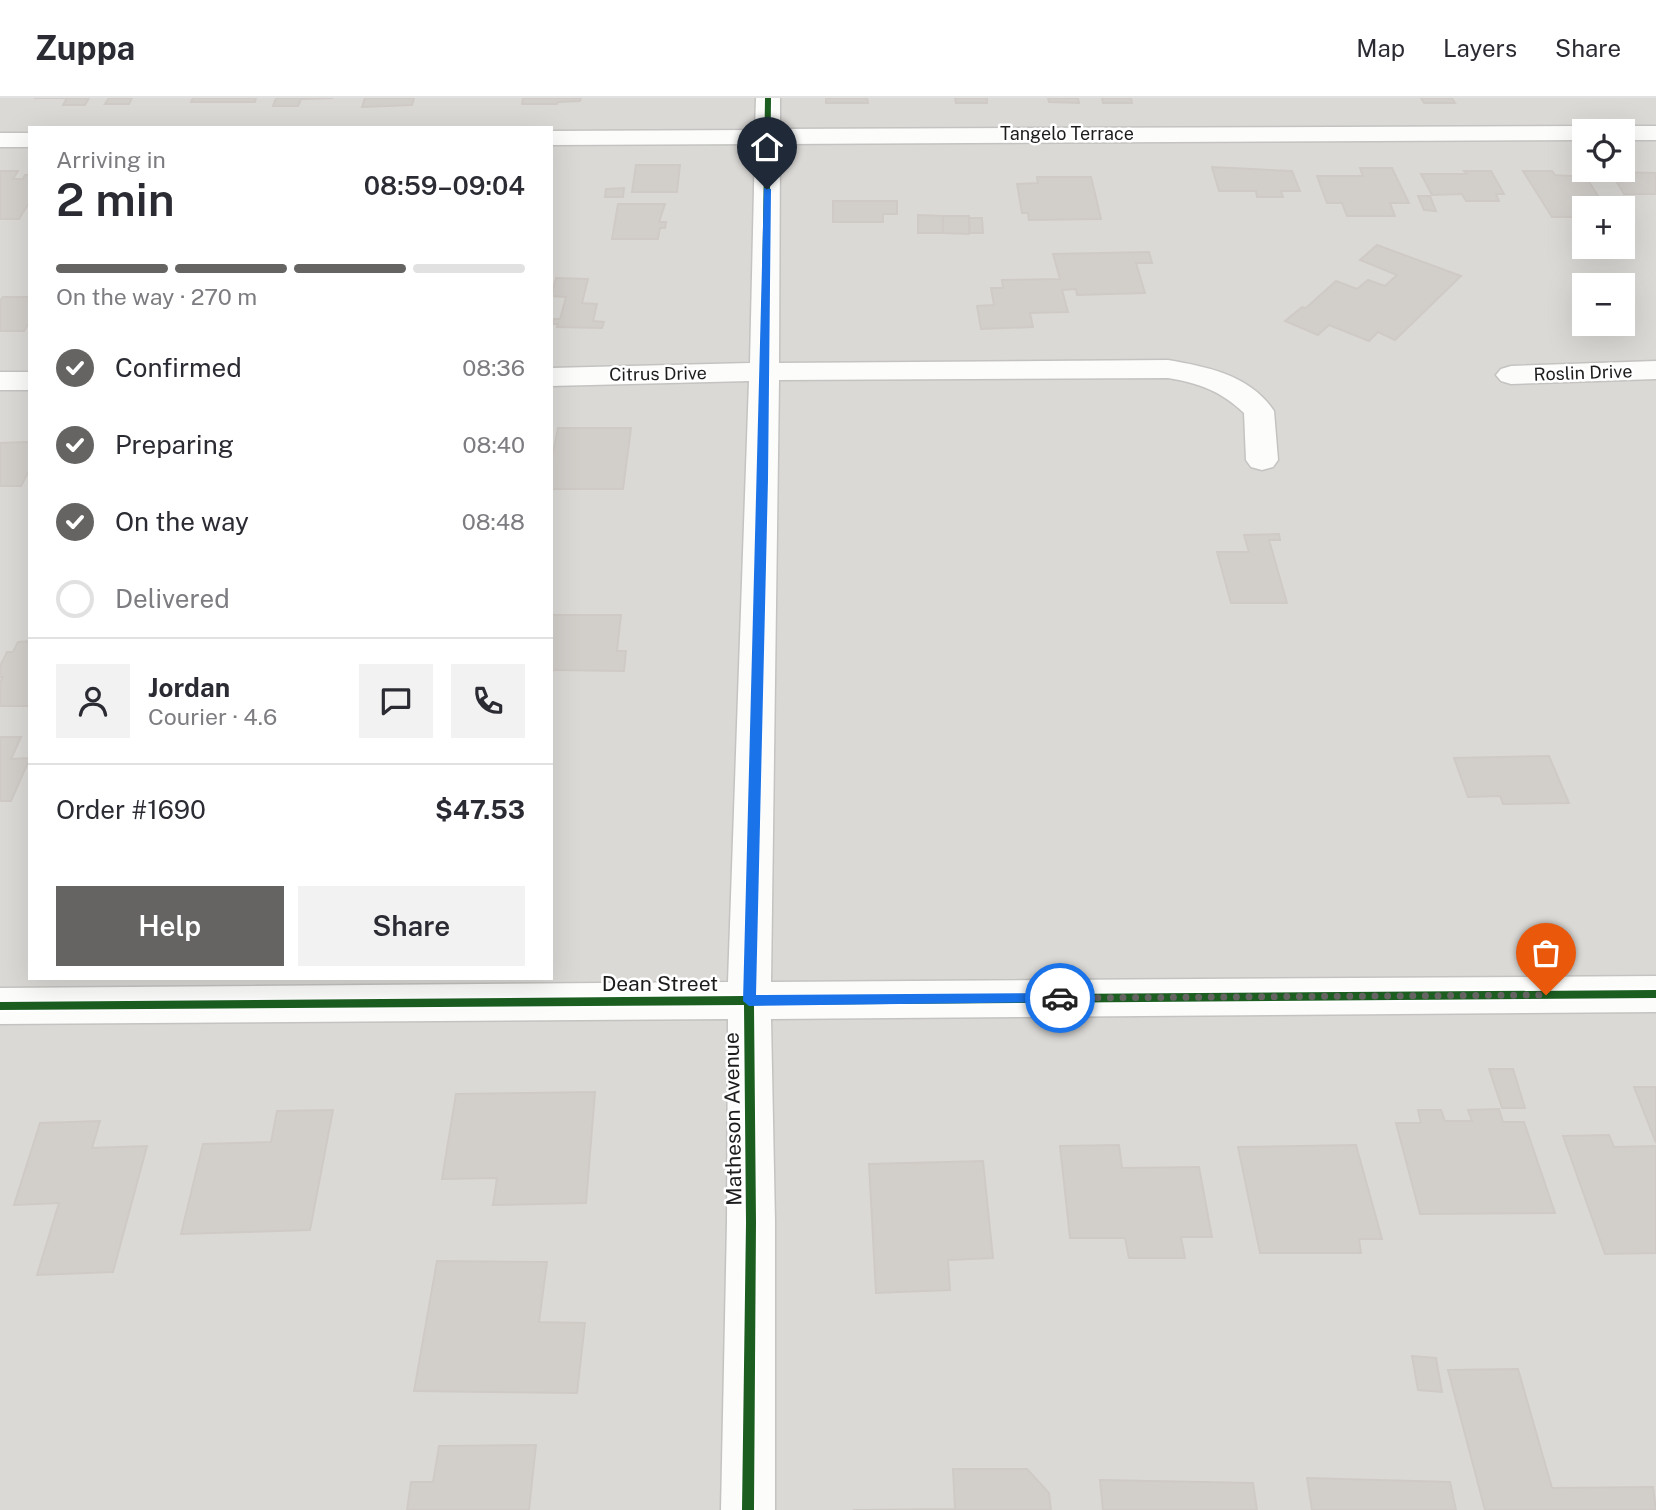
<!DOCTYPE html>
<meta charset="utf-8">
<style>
body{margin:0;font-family:"Public Sans",sans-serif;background:#f2f2f3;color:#2b2b33;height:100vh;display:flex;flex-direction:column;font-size:26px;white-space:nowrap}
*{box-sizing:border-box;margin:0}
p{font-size:23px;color:#7c7c81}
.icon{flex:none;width:38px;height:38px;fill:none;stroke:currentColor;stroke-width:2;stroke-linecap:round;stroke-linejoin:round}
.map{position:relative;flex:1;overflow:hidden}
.details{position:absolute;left:28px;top:28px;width:525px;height:854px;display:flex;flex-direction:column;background:#fff;border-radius:0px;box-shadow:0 7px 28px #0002}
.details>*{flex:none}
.buttons{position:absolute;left:1572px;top:21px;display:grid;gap:14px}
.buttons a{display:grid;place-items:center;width:63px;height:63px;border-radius:0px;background:#fff;box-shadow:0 7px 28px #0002;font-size:35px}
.pin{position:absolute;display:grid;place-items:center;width:60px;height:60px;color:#fff;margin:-72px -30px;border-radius:50% 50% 50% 0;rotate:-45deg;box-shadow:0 0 7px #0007}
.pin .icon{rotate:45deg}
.courier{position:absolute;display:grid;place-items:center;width:70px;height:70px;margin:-35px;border:5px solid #1a73e8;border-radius:50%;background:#fff;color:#222;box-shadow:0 2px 9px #0007}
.headline em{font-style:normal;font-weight:600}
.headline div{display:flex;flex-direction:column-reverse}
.headline{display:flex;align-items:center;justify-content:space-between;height:119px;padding:0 28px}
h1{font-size:46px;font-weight:600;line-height:52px}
.bar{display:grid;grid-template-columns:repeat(4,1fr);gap:10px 7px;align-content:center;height:84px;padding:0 28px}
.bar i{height:9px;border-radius:5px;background:#e1e1e2}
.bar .selected{background:#656463}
.bar p{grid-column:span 4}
.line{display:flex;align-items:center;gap:18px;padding:0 28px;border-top:2px solid #e1e1e2}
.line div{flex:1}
.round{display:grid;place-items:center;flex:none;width:74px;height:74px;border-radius:0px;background:#f2f2f3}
ol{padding:0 28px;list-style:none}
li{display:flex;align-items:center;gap:21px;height:77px}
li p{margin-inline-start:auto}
li .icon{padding:7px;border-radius:50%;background:#656463;color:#fff;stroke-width:4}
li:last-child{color:#7c7c81}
li i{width:38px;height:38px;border:4px solid #e1e1e2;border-radius:50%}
.button{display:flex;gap:14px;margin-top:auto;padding:14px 28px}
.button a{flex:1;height:80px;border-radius:0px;background:#656463;color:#fff;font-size:28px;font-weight:600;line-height:80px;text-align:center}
.button a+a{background:#f2f2f3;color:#2b2b33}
header{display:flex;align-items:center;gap:42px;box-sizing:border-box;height:98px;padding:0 35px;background:#fff;border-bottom:2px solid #e1e1e2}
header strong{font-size:33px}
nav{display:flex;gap:38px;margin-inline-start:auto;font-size:24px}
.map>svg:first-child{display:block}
</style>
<header>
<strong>Zuppa</strong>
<nav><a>Map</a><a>Layers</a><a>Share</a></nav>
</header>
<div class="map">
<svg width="1656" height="1412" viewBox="0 0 1656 1412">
<rect width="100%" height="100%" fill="#ece9e4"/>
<!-- residential -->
<path fill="#dbd9d6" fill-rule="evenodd" d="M 0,0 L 1656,0 L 1656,1412 L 0,1412 ZM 30,30 L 551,30 L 551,880 L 30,880 ZM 1584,33 L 1622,33 L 1622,72 L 1584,72 ZM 1584,110 L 1622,110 L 1622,149 L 1584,149 ZM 1584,187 L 1622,187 L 1622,226 L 1584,226 Z"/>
<!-- building -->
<g fill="#d2cfcb" stroke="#cfcac5" stroke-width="2">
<polygon points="34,0 89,0 85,7 63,7 67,0"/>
<polygon points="109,0 132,0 129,6 105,6"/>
<polygon points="193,0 256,0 255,4 191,4"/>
<polygon points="276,0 333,0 301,1 298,8 273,8"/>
<polygon points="365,0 414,0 412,7 362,9"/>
<polygon points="523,0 581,0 580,3 558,4 557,6 522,6"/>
<polygon points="826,0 867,0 868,5 826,5"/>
<polygon points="955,0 987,0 987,5 956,5"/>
<polygon points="1048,0 1078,0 1079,5 1049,4"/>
<polygon points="1102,0 1131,0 1132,5 1103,5"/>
<polygon points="1421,0 1452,0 1455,5 1424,5"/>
<polygon points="636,67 680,67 677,94 632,94"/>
<polygon points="1212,69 1292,73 1300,93 1281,93 1283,99 1257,99 1256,93 1219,93"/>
<polygon points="1360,70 1392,70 1409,105 1390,105 1395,118 1347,118 1342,105 1327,105 1317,78 1363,78"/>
<polygon points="0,73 18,73 13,81 23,81 25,77 30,77 30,103 19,121 0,121"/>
<polygon points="1464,73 1491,73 1504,96 1496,96 1499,103 1466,103 1462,96 1432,97 1421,76 1467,76"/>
<polygon points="1523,73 1552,73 1555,77 1586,79 1605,109 1585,109 1584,119 1552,119"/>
<polygon points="1611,74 1656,75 1656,96 1624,96"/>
<polygon points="1037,79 1091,79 1101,121 1029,122 1028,115 1022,115 1017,86 1038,85"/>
<polygon points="624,90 623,99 605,99 606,91"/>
<polygon points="1418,98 1430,98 1436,113 1424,112"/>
<polygon points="833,103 897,103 897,116 883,116 883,124 833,124"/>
<polygon points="618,106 665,106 659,124 666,124 665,130 660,130 658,141 612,141"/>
<polygon points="918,117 943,118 943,135 918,135"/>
<polygon points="943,118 969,118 969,136 943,135"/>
<polygon points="969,120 982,120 983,135 970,135"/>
<polygon points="1377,147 1461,178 1395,242 1378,234 1369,243 1329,227 1318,237 1285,223 1302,209 1306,210 1336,183 1357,191 1368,182 1385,188 1397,177 1360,162"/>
<polygon points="1149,154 1152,165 1136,165 1145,195 1077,197 1076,191 1062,192 1068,214 1030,215 1033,229 981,231 977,208 994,207 991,190 1003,190 1002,182 1060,181 1053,156"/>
<polygon points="556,180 588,181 582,205 597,206 593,223 604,224 602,230 557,229 558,226 552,226 554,221 560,221 566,199 551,198"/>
<polygon points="3,199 30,199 30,223 24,233 0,233 0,203"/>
<polygon points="558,330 631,330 623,391 551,391 551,365"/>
<polygon points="26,344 30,345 30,371 21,388 0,388 0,345"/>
<polygon points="1279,436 1280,442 1269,442 1287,505 1231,505 1217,454 1249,454 1244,437"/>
<polygon points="551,517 621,517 617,553 626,553 624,573 551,572"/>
<polygon points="30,543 30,608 0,608 0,584 3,579 0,579 0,568 7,554 13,554 18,544"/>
<polygon points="0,639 21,639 11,661 30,660 11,703 0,703"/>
<polygon points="1549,658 1569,705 1503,706 1500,698 1468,699 1454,660"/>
<polygon points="1489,971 1513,971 1525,1010 1502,1010"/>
<polygon points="1634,989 1656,989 1656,1045"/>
<polygon points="595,994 586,1105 493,1107 497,1080 442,1081 456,996"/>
<polygon points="1499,1011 1503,1024 1524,1024 1555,1115 1420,1116 1396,1025 1421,1025 1418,1012 1441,1012 1445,1023 1472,1023 1468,1012"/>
<polygon points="333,1012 310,1132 181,1136 203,1046 271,1044 277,1013"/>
<polygon points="100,1023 92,1050 147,1048 113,1174 37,1177 59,1105 14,1107 40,1025"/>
<polygon points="1609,1037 1614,1049 1656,1048 1656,1155 1605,1156 1563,1038"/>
<polygon points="1119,1047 1122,1070 1199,1069 1212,1139 1181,1139 1185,1160 1129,1160 1125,1140 1070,1140 1060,1048"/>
<polygon points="1356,1047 1382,1141 1359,1141 1361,1155 1260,1155 1238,1049"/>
<polygon points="983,1063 993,1160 948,1162 950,1192 876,1195 869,1066"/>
<polygon points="437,1163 547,1164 539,1224 585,1225 577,1295 414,1293"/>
<polygon points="1412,1258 1436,1260 1442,1294 1418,1292"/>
<polygon points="1518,1271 1552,1390 1653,1389 1656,1412 1485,1412 1448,1272"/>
<polygon points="536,1347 529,1412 407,1412 411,1384 433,1384 439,1348"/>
<polygon points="953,1371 1027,1371 1049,1395 1051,1412 853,1412 955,1411"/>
<polygon points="1307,1380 1450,1384 1456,1412 1312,1412"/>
<polygon points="1100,1382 1253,1385 1257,1412 1103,1412"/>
</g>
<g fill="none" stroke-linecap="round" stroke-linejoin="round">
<!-- minor casing -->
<g stroke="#c4c3c1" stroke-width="3">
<g id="minor">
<path d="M 756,0 L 780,0 L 780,31 L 1584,28 L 1595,33 L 1584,33 L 1584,42 L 780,46 L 779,265 L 1168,262 C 1208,269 1250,277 1274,313 L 1278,362 L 1273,369 L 1262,372 L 1251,369 L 1246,362 L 1244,315 C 1221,293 1199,285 1168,280 L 779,282 L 771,884 L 1656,878 L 1656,914 L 771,921 L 775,1124 L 775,1412 L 721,1412 L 727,1124 L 728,921 L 0,926 L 0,890 L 728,884 L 749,283 L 551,288 L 551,270 L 750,265 L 755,46 L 551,47 L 551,33 L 755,32 Z"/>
<polygon points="1622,28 1656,28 1656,42 1622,42 1622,33 1611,33"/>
<rect x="0" y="35" width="30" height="14"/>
<polygon points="1656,263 1656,281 1511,286 1501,283 1496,277 1501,271 1511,268"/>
<rect x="0" y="274" width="30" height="18"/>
</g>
</g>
<!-- minor -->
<use href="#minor" fill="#fcfcfb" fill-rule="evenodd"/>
<!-- cycleway casing -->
<g stroke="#fff" stroke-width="4">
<polygon id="cycleway" points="765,0 771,0 767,381 754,898 1656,892 1656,900 754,907 756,1124 754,1412 742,1412 746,1124 744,907 0,912 0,904 744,898 759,381"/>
</g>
<!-- cycleway -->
<use href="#cycleway" fill="#1b5e20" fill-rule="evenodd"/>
</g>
<!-- route -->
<polygon fill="#1a73e8" points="764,90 771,91 768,381 756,897 1060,895 1064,897 1064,904 749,908 743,903"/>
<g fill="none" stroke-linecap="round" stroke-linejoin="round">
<!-- done -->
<polyline stroke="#656463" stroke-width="7" stroke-dasharray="0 12.6" points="1060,900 1546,897"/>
</g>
<g text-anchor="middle" stroke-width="5" stroke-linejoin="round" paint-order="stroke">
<!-- far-street labels -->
<g font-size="18" fill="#1d1d1d" stroke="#fff">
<text x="1067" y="42">Tangelo Terrace</text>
<text transform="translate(1583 275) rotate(-2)" y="6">Roslin Drive</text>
<text transform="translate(658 276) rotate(-1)" y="6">Citrus Drive</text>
</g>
<!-- street labels -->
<g font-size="21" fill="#1d1d1d" stroke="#fff">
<text x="660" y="893">Dean Street</text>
<text transform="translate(733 1021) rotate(-91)" y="7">Matheson Avenue</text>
</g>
</g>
</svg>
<div class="buttons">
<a><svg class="icon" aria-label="locate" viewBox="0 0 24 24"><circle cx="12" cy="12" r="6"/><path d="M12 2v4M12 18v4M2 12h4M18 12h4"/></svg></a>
<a>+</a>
<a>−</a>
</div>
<div class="pin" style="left:1546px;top:897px;background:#ea580c"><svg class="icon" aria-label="bag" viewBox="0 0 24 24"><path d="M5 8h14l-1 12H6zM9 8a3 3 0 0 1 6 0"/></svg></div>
<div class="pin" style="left:767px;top:91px;background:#1f2937"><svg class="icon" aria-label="home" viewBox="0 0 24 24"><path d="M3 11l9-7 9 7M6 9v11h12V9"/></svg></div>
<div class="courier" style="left:1060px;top:900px"><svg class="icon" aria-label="car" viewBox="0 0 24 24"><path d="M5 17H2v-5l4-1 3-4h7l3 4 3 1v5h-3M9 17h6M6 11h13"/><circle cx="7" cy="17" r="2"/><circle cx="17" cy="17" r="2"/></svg></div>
<section class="details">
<div class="headline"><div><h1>2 min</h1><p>Arriving in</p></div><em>08:59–09:04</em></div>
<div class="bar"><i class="selected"></i><i class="selected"></i><i class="selected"></i><i></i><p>On the way · 270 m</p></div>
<ol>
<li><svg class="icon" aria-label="check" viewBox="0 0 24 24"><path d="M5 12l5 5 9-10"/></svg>Confirmed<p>08:36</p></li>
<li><svg class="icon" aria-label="check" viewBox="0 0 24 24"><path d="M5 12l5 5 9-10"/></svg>Preparing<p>08:40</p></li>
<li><svg class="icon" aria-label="check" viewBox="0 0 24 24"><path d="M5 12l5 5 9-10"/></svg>On the way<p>08:48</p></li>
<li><i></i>Delivered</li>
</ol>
<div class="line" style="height:126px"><a class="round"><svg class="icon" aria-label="person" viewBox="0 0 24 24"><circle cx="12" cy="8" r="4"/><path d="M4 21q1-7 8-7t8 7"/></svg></a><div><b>Jordan</b><p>Courier · 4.6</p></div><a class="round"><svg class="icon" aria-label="chat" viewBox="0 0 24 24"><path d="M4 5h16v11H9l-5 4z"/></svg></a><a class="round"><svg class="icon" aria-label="phone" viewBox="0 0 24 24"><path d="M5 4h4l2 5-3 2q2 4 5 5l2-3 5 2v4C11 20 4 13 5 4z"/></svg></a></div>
<div class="line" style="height:91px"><div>Order #1690</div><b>$47.53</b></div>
<div class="button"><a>Help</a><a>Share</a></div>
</section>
</div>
